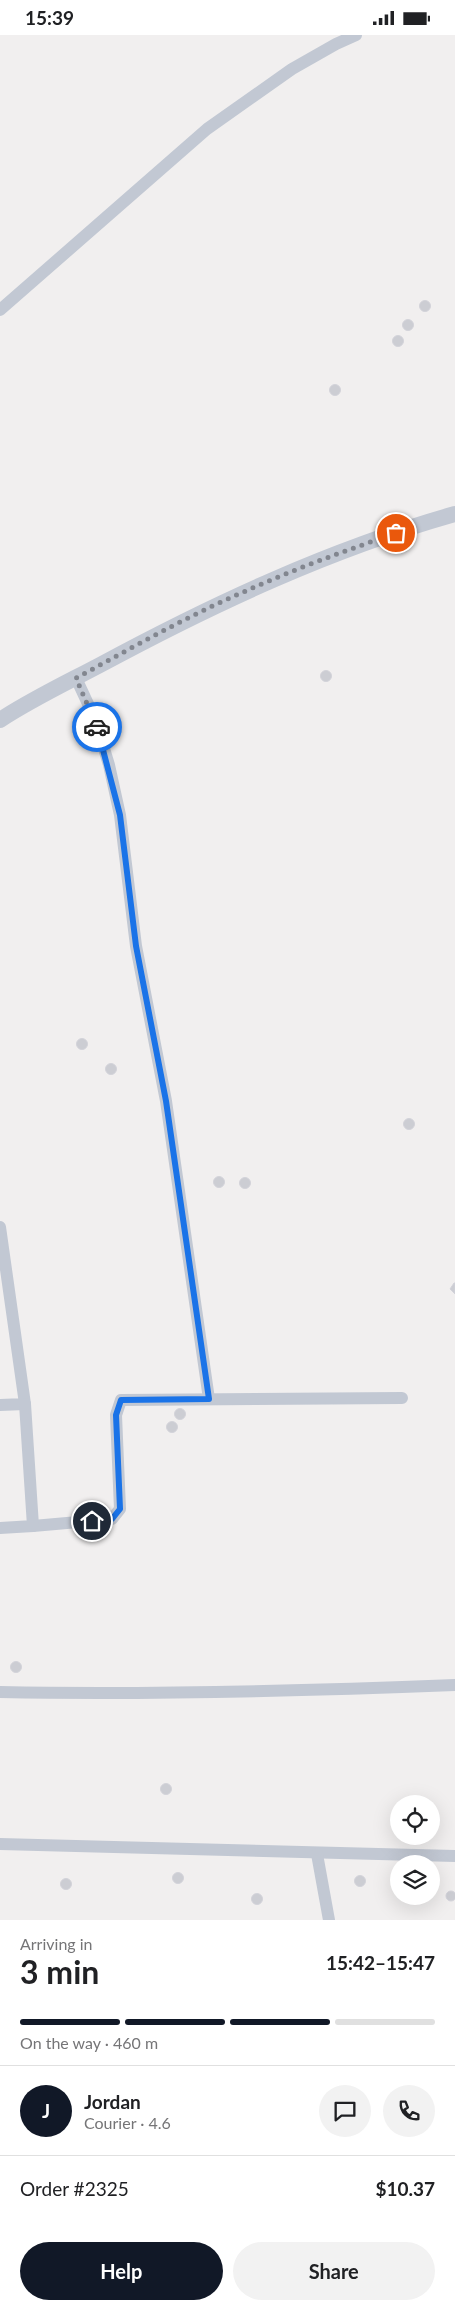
<!DOCTYPE html>
<meta charset="utf-8">
<style>
body{margin:0;font-family:Lato,sans-serif;background:#f2f2f2;color:#202124;height:100vh;display:flex;flex-direction:column;font-size:19px;white-space:nowrap}
*{box-sizing:border-box;margin:0}
p{font-size:16px;color:#757577}
.icon{flex:none;width:28px;height:28px;fill:none;stroke:currentColor;stroke-width:2;stroke-linecap:round;stroke-linejoin:round}
.map{position:relative;height:1885px;overflow:hidden}
.panel{display:flex;flex-direction:column;background:#fff;flex:1}
.panel>*{flex:none}
.fabs{position:absolute;left:390px;top:1760px;display:grid;gap:10px}
.fabs a{display:grid;place-items:center;width:50px;height:50px;border-radius:50%;background:#fff;box-shadow:0 5px 20px #0002;font-size:25px}
.pin{position:absolute;display:grid;place-items:center;width:42px;height:42px;color:#fff;margin:-21px;border:2px solid #fff;border-radius:50%;box-shadow:0 1px 5px #0007}
.courier{position:absolute;display:grid;place-items:center;width:50px;height:50px;margin:-25px;border:4px solid #1a73e8;border-radius:50%;background:#fff;color:#222;box-shadow:0 1px 6px #0007}
.head em{font-style:normal;font-weight:700}
.head div{display:flex;flex-direction:column-reverse}
.head{display:flex;align-items:center;justify-content:space-between;height:85px;padding:0 20px}
h1{font-size:32px;font-weight:700;line-height:38px}
.bar{display:grid;grid-template-columns:repeat(4,1fr);gap:8px 5px;align-content:center;height:60px;padding:0 20px}
.bar i{height:6px;border-radius:4px;background:#e0e0e0}
.bar .selected{background:#111827}
.bar p{grid-column:span 4}
.line{display:flex;align-items:center;gap:12px;padding:0 20px;border-top:1px solid #e0e0e0}
.line div{flex:1}
.round{display:grid;place-items:center;flex:none;width:52px;height:52px;border-radius:26px;background:#f2f2f2}
.cta{display:flex;gap:10px;margin-top:auto;padding:10px 20px}
.cta a{flex:1;height:58px;border-radius:30px;background:#111827;color:#fff;font-size:20px;font-weight:700;line-height:58px;text-align:center}
.cta a+a{background:#f2f2f2;color:#202124}
.status{display:flex;justify-content:space-between;align-items:center;height:35px;padding:0 25px;background:#fff;direction:ltr}
.status svg{height:14px;fill:currentColor}
.map>svg:first-child{display:block}
</style>
<div class="status"><b>15:39</b><svg viewBox="0 0 49 12"><path d="M0 12V9h3v3zM5 12V6h3v6zM10 12V3h3v9zM15 12V0h3v12zM26 1h20v11H26zM47 4h2v5h-2z"/></svg></div>
<div class="map">
<svg width="455" height="1885" viewBox="0 0 455 1885">
<rect width="100%" height="100%" fill="#f1efef"/>
<!-- building -->
<g fill="#cccdd3" stroke="#d3d3da">
<circle cx="425" cy="271" r="5.5"/>
<circle cx="408" cy="290" r="5.5"/>
<circle cx="398" cy="306" r="5.5"/>
<circle cx="335" cy="355" r="5.5"/>
<circle cx="326" cy="641" r="5.5"/>
<circle cx="82" cy="1009" r="5.5"/>
<circle cx="111" cy="1034" r="5.5"/>
<circle cx="409" cy="1089" r="5.5"/>
<circle cx="219" cy="1147" r="5.5"/>
<circle cx="245" cy="1148" r="5.5"/>
<polygon points="454,1248 455,1248 455,1259 450,1254"/>
<circle cx="180" cy="1379" r="5.5"/>
<circle cx="172" cy="1392" r="5.5"/>
<circle cx="16" cy="1632" r="5.5"/>
<circle cx="166" cy="1754" r="5.5"/>
<circle cx="178" cy="1843" r="5.5"/>
<circle cx="360" cy="1846" r="5.5"/>
<circle cx="66" cy="1849" r="5.5"/>
<circle cx="451" cy="1861" r="5"/>
<circle cx="257" cy="1864" r="5.5"/>
</g>
<g fill="none" stroke-linecap="round" stroke-linejoin="round">
<!-- minor -->
<g stroke="#c2c8d3" stroke-width="12">
<polyline points="0,275 207,94 292,34 336,9 356,0"/>
<polyline points="76,643 95,684 109,730 120,780 136,911 166,1066 209,1364"/>
<polyline points="0,1192 25,1369 0,1370"/>
<polyline points="33,1491 112,1484 120,1474 116,1380 121,1365 402,1363"/>
<polyline points="0,1493 33,1491 25,1369"/>
<path d="M 0,1657 C 152,1660 303,1656 455,1650"/>
<polyline points="0,1809 455,1821"/>
<polyline points="317,1819 329,1885"/>
</g>
<!-- tertiary -->
<path stroke="#c2c8d3" stroke-width="16" d="M 0,685 C 32,664 66,648 100,630 C 213,569 331,514 455,479"/>
</g>
<g fill="none" stroke-linecap="round" stroke-linejoin="round">
<!-- done -->
<path stroke="#82868f" stroke-width="5" stroke-dasharray="0 9" d="M 97,692 L 76,643 C 132,613 187,581 246,556 C 294,534 345,516 396,498"/>
<!-- route -->
<polyline stroke="#1a73e8" stroke-width="6" points="92,1486 112,1484 120,1474 116,1380 121,1365 209,1364 166,1066 136,911 120,780 97,692"/>
</g>
</svg>
<div class="fabs">
<a><svg class="icon" aria-label="locate" viewBox="0 0 24 24"><circle cx="12" cy="12" r="6"/><path d="M12 2v4M12 18v4M2 12h4M18 12h4"/></svg></a>
<a><svg class="icon" aria-label="layers" viewBox="0 0 24 24"><path d="M12 4l9 5-9 5-9-5zM3 14l9 5 9-5"/></svg></a>
</div>
<div class="pin" style="left:396px;top:498px;background:#ea580c"><svg class="icon" aria-label="bag" viewBox="0 0 24 24"><path d="M5 8h14l-1 12H6zM9 8a3 3 0 0 1 6 0"/></svg></div>
<div class="pin" style="left:92px;top:1486px;background:#1f2937"><svg class="icon" aria-label="home" viewBox="0 0 24 24"><path d="M3 11l9-7 9 7M6 9v11h12V9"/></svg></div>
<div class="courier" style="left:97px;top:692px"><svg class="icon" aria-label="car" viewBox="0 0 24 24"><path d="M5 17H2v-5l4-1 3-4h7l3 4 3 1v5h-3M9 17h6M6 11h13"/><circle cx="7" cy="17" r="2"/><circle cx="17" cy="17" r="2"/></svg></div>
</div>
<section class="panel">
<div class="head"><div><h1>3 min</h1><p>Arriving in</p></div><em>15:42–15:47</em></div>
<div class="bar"><i class="selected"></i><i class="selected"></i><i class="selected"></i><i></i><p>On the way · 460 m</p></div>
<div class="line" style="height:90px"><b class="round" style="background:#111827;color:#fff">J</b><div><b>Jordan</b><p>Courier · 4.6</p></div><a class="round"><svg class="icon" aria-label="chat" viewBox="0 0 24 24"><path d="M4 5h16v11H9l-5 4z"/></svg></a><a class="round"><svg class="icon" aria-label="phone" viewBox="0 0 24 24"><path d="M5 4h4l2 5-3 2q2 4 5 5l2-3 5 2v4C11 20 4 13 5 4z"/></svg></a></div>
<div class="line" style="height:65px"><div>Order #2325</div><b>$10.37</b></div>
<div class="cta"><a>Help</a><a>Share</a></div>
</section>
